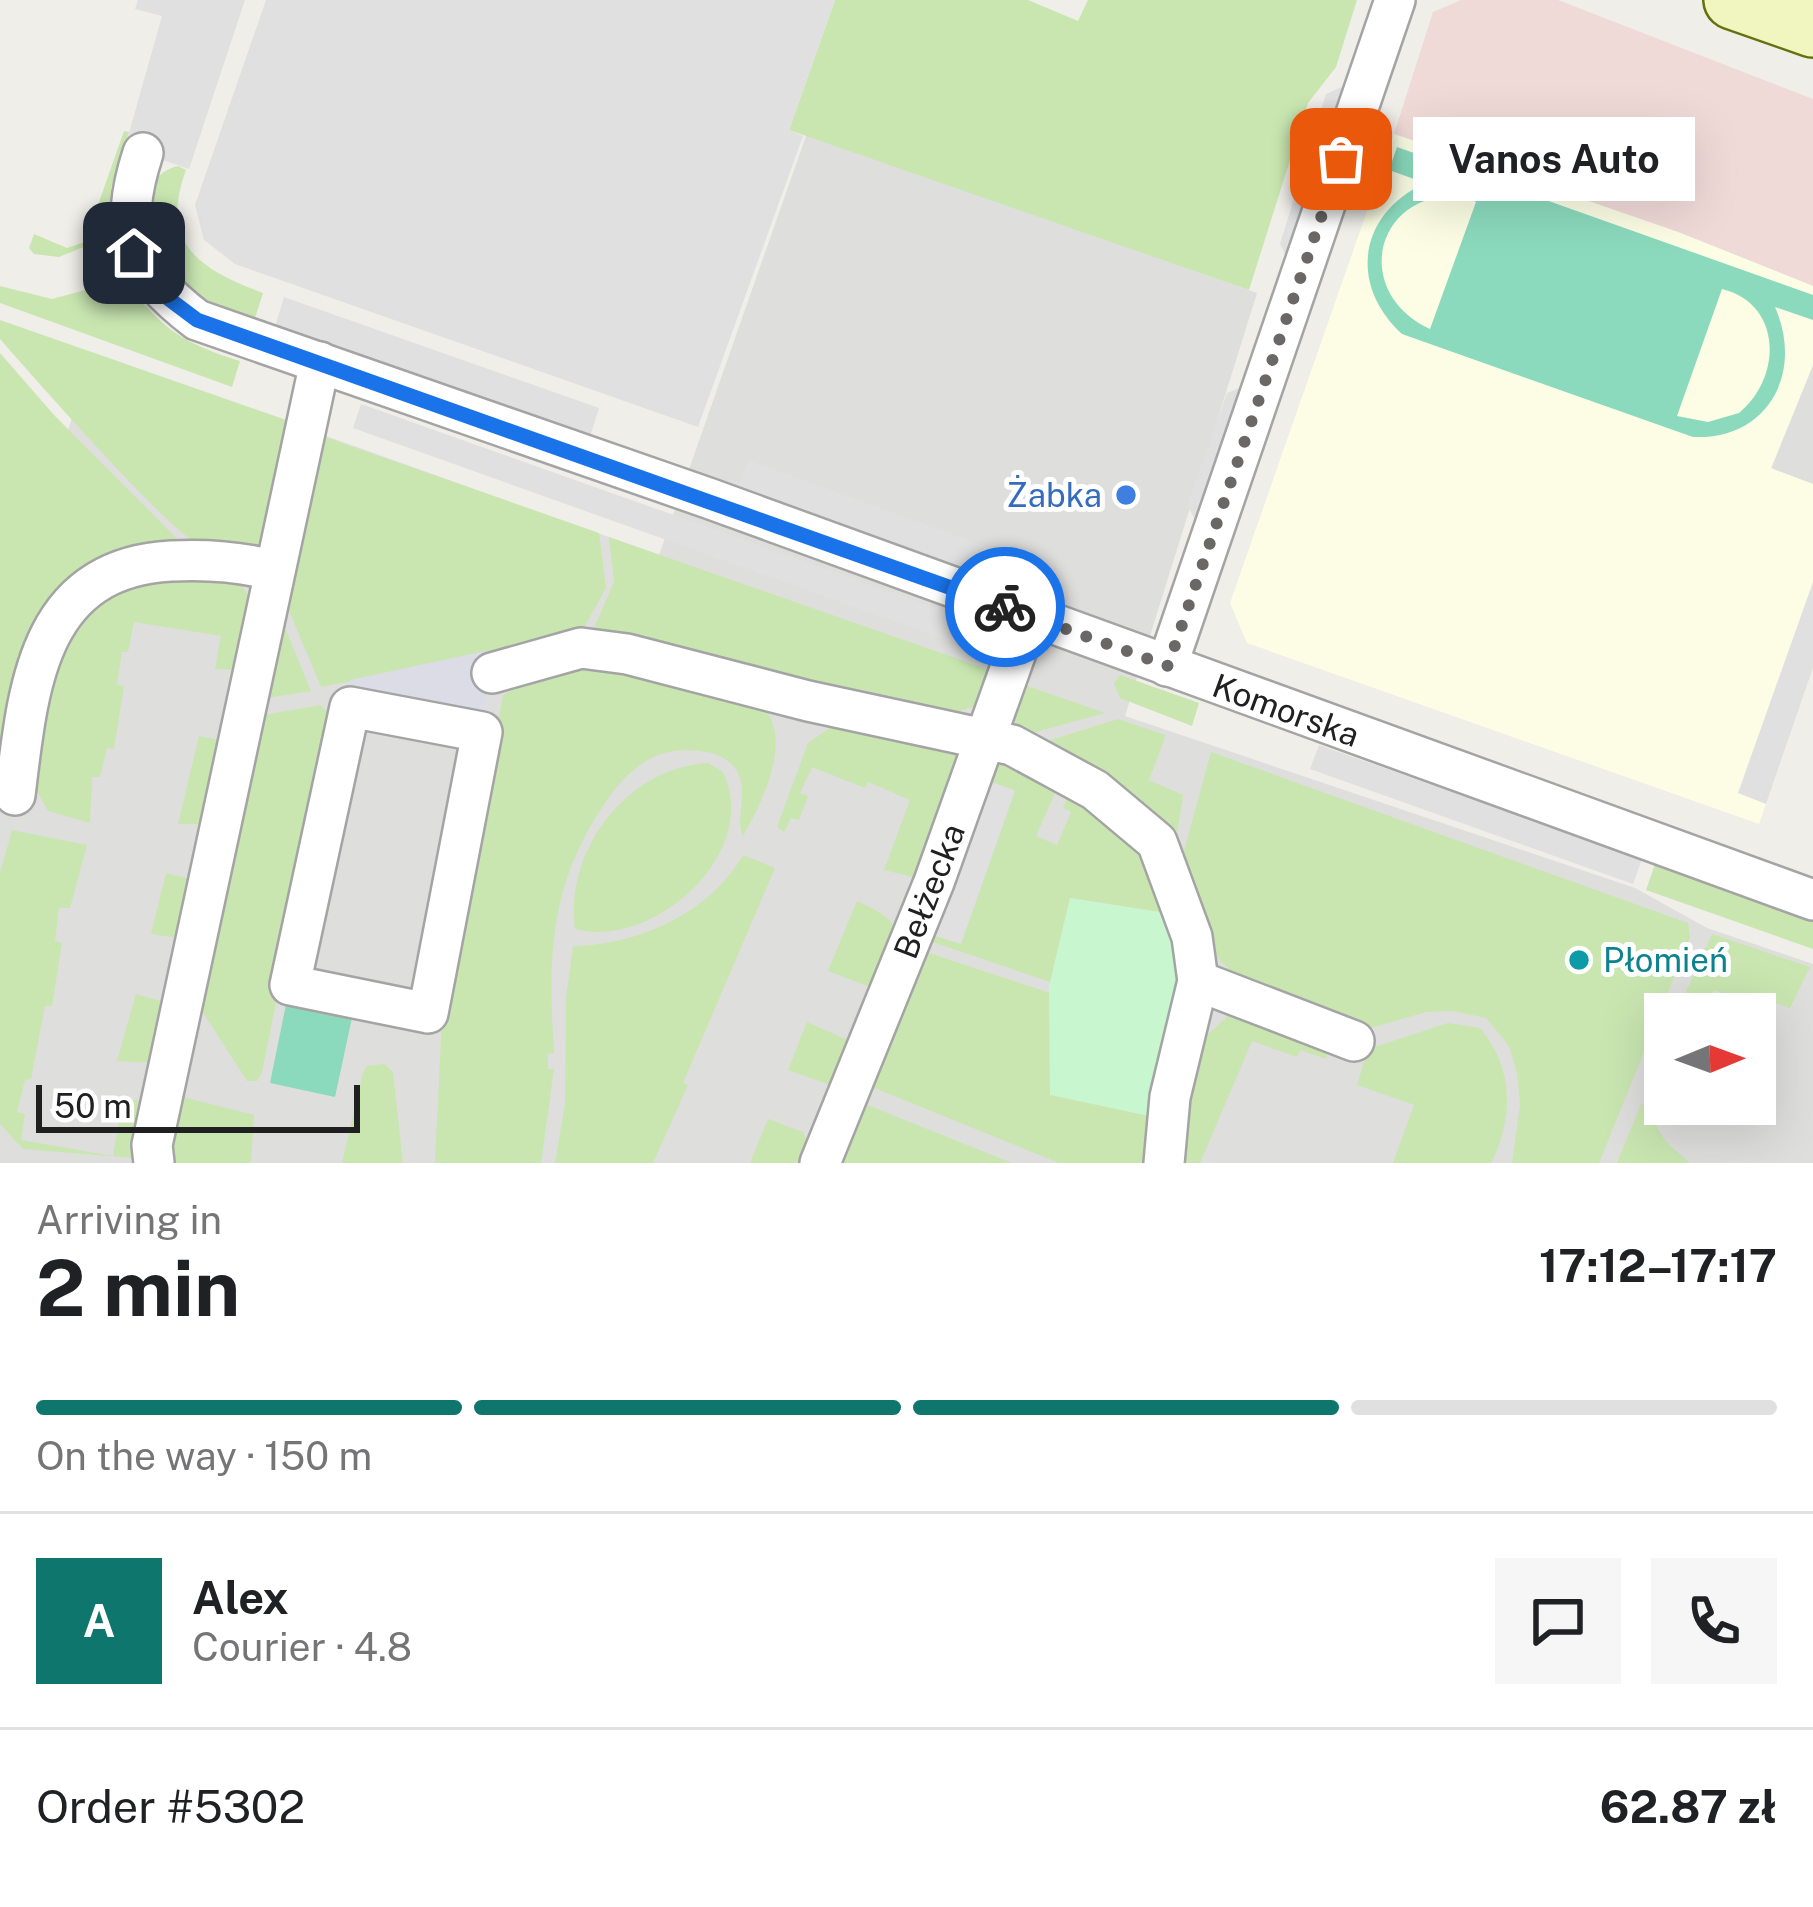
<!DOCTYPE html>
<meta charset="utf-8">
<style>
body{margin:0;font-family:"Public Sans",sans-serif;background:#f6f6f6;color:#202124;height:100vh;display:flex;flex-direction:column;font-size:45px;white-space:nowrap}
*{box-sizing:border-box;margin:0}
p{font-size:39px;color:#757577}
.icon{flex:none;width:66px;height:66px;fill:none;stroke:currentColor;stroke-width:2;stroke-linecap:round;stroke-linejoin:round}
.map{position:relative;height:1163px;overflow:hidden}
.side{display:flex;flex-direction:column;background:#fff;flex:1}
.side>*{flex:none}
.needle{width:78px;rotate:89deg}
.tools{position:absolute;left:1644px;top:993px;display:grid;gap:24px}
.tools a{display:grid;place-items:center;width:132px;height:132px;border-radius:0px;background:#fff;box-shadow:0 12px 48px #0002;font-size:60px}
.scale{position:absolute;left:36px;bottom:30px;width:324px;box-sizing:border-box;padding-left:12px;border:6px solid #202020;border-top:0;font-size:33px;line-height:42px;white-space:nowrap;color:#202020;-webkit-text-stroke:9px #fff;paint-order:stroke}
.pin{position:absolute;display:grid;place-items:center;width:102px;height:102px;color:#fff;margin:-51px;border-radius:24px;box-shadow:0 6px 18px #0006}
.courier{position:absolute;display:grid;place-items:center;width:120px;height:120px;margin:-60px;border:9px solid #1a73e8;border-radius:50%;background:#fff;color:#222;box-shadow:0 3px 15px #0007}
.bubble{position:absolute;height:84px;border-radius:0px;background:#fff;box-shadow:0 12px 48px #0002;font-size:39px;font-weight:700;line-height:84px;text-align:center}
.headline em{font-style:normal;font-weight:700}
.headline div{display:flex;flex-direction:column-reverse}
.headline{display:flex;align-items:center;justify-content:space-between;height:204px;padding:0 36px}
h1{font-size:78px;font-weight:700;line-height:90px}
.bar{display:grid;grid-template-columns:repeat(4,1fr);gap:18px 12px;align-content:center;height:144px;padding:0 36px}
.bar i{height:15px;border-radius:9px;background:#e0e0e0}
.bar .selected{background:#0f766e}
.bar p{grid-column:span 4}
.line{display:flex;align-items:center;gap:30px;padding:0 36px;border-top:3px solid #e0e0e0}
.line div{flex:1}
.round{display:grid;place-items:center;flex:none;width:126px;height:126px;border-radius:0px;background:#f6f6f6}
.map>svg:first-child{display:block}
</style>
<div class="map">
<svg width="1813" height="1163" viewBox="0 0 1813 1163">
<rect width="100%" height="100%" fill="#f0eee8"/>
<!-- residential -->
<g fill="#dededd" fill-rule="evenodd">
<path d="M 807,133 L 1257,293 L 1125,716 L 1635,888 L 1707,928 L 1813,964 L 1813,1163 L 0,1163 L 0,631 L 94,353 L 659,555 ZM 1665,1014 L 1755,1014 L 1755,1104 L 1665,1104 Z"/>
<polygon points="1813,365 1813,484 1771,469"/>
</g>
<!-- commercial -->
<polygon fill="#f0dad8" points="1461,0 1558,0 1813,99 1813,286 1678,232 1394,134 1433,12"/>
<!-- education -->
<polygon fill="#fcfde4" points="1394,134 1678,232 1813,286 1813,365 1771,468 1813,484 1813,668 1759,824 1247,643 1230,603"/>
<!-- grass -->
<g fill="#c9e6b1">
<polygon points="835,0 1028,0 1078,21 1088,0 1357,0 1336,67 1308,103 1249,290 789,130"/>
<polygon points="124,131 129,132 111,188 109,226 98,241 59,257 34,254 29,248 34,234 67,248 85,242"/>
<path d="M 178,166 L 186,170 C 159,244 199,269 263,293 L 254,321 C 224,312 199,303 178,280 C 152,253 127,178 178,166 Z"/>
<path d="M 111,283 C 136,289 150,314 170,329 C 192,345 214,353 240,361 L 232,387 L 0,303 L 0,286 L 52,299 Z"/>
<path d="M 0,320 L 289,421 L 258,545 C 242,552 221,553 203,547 C 174,538 29,372 0,339 Z"/>
<polygon points="0,353 54,415 190,552 96,570 0,811"/>
<polygon points="319,435 599,533 606,588 579,637 321,687 282,594"/>
<polygon points="609,537 984,668 988,674 976,706 943,716 593,630 614,582"/>
<polygon points="225,580 240,583 249,596 237,670 215,669 221,636 134,622 128,652 122,652 117,685 124,686 114,749 107,748 100,777 92,777 90,823 48,811 34,786 58,641 108,597 154,583"/>
<polygon points="278,611 311,691 261,699"/>
<path d="M 561,663 L 610,665 L 760,704 C 795,736 763,801 743,836 C 734,817 751,789 734,767 C 721,750 694,749 674,751 C 643,755 619,781 603,806 C 549,887 548,957 554,1053 L 548,1054 L 548,1069 L 554,1069 L 541,1163 L 435,1163 L 442,1016 L 503,695 Z"/>
<polygon points="1120,675 1199,703 1192,726 1120,698 1114,683"/>
<polygon points="1019,683 1105,713 1025,735 1013,718"/>
<polygon points="320,705 331,715 332,726 262,1072 257,1081 247,1081 200,1008 258,716"/>
<polygon points="1118,719 1166,735 1149,780 1183,795 1175,847 1038,744"/>
<polygon points="837,723 954,749 958,757 917,878 884,870 910,800 868,782 865,788 812,767 800,793 808,796 799,820 791,818 784,832 777,827 808,743"/>
<polygon points="199,736 220,740 205,824 178,824"/>
<polygon points="1211,752 1688,923 1690,938 1599,1163 1512,1163 1520,1105 1517,1073 1509,1046 1486,1018 1453,1011 1426,1012 1367,1029 1242,981 1221,962 1205,938 1182,858"/>
<polygon points="1002,759 1059,784 1036,836 1057,845 1071,812 1063,808 1070,791 1138,843 1172,914 1070,898 1050,982 924,939 927,933 960,943 1014,790 986,780 991,761"/>
<path d="M 708,763 L 723,772 C 762,853 653,950 575,929 C 564,850 628,767 708,763 Z"/>
<polygon points="12,830 87,845 70,908 59,908 55,941 62,943 52,1006 45,1006 31,1079 25,1080 17,1112 25,1114 21,1140 113,1156 123,1097 143,1102 146,1159 23,1149 0,1124 0,873"/>
<path d="M 743,855 L 775,868 L 683,1083 L 688,1085 L 653,1163 L 555,1163 L 565,1103 L 566,998 L 573,946 C 638,945 710,913 743,855 Z"/>
<polygon points="1655,864 1813,920 1813,949 1646,890"/>
<polygon points="166,873 194,880 177,938 151,934"/>
<path d="M 857,901 C 914,927 897,933 875,984 L 867,986 L 828,971 Z"/>
<polygon points="1712,934 1810,967 1790,1008 1762,998 1758,1008 1714,990 1704,1014 1676,1014"/>
<polygon points="923,951 1050,993 1050,1094 1154,1117 1152,1163 1059,1163 872,1087 869,1078"/>
<polygon points="136,994 165,1002 155,1063 117,1061"/>
<polygon points="1232,1012 1328,1051 1326,1059 1300,1050 1297,1057 1252,1041 1200,1163 1176,1163 1201,1041"/>
<polygon points="807,1022 850,1041 831,1085 788,1070"/>
<path d="M 1448,1023 L 1480,1028 C 1514,1068 1514,1119 1491,1163 L 1393,1163 L 1414,1105 L 1357,1085 L 1368,1049 Z"/>
<polygon points="384,1064 393,1072 403,1163 342,1163 362,1076 367,1066"/>
<polygon points="179,1096 254,1115 251,1163 171,1163"/>
<polygon points="1642,1102 1666,1142 1690,1163 1617,1163"/>
<polygon points="865,1104 1012,1163 841,1163"/>
<polygon points="768,1119 803,1132 808,1146 801,1163 750,1163"/>
</g>
<!-- park -->
<polygon fill="#c8f6ce" points="1070,898 1172,914 1177,987 1154,1117 1050,1095 1049,987"/>
<!-- pitch -->
<g fill="#8bdabe" fill-rule="evenodd">
<path d="M 1397,147 L 1813,295 L 1813,320 L 1775,307 C 1804,373 1768,440 1693,437 L 1402,334 C 1348,284 1359,214 1425,183 L 1389,170 ZM 1463,196 L 1476,202 L 1430,329 C 1350,292 1375,189 1463,196 ZM 1722,289 C 1783,304 1782,378 1739,413 L 1708,422 L 1677,416 Z"/>
<polygon points="290,985 356,999 335,1097 270,1083"/>
</g>
<!-- parking -->
<g fill="#e0e0e0">
<polygon points="138,0 245,0 189,169 125,147 162,16 135,9"/>
<polygon points="266,0 835,0 789,130 803,136 698,427 235,264 204,240 195,205"/>
<polygon points="1346,85 1289,262 1280,244 1326,94"/>
<polygon points="284,297 599,408 590,437 275,327"/>
<polygon points="1247,385 1197,523 1187,505 1227,393"/>
<polygon points="361,404 975,622 966,647 353,428"/>
<polygon points="748,460 1056,572 1046,599 738,487"/>
<polygon points="1813,582 1813,668 1766,804 1738,793"/>
<polygon points="1319,745 1642,859 1633,884 1310,769"/>
<polygon points="986,780 1015,791 961,944 927,933"/>
</g>
<!-- plaza -->
<polygon fill="#dcdce6" points="490,650 482,732 350,707 350,680"/>
<g fill="none" stroke-linecap="round" stroke-linejoin="round">
<!-- street casing -->
<g stroke="#a4a4a4" stroke-width="44">
<g id="street">
<path d="M 143,153 C 117,233 133,271 197,320 L 708,498 L 1813,900"/>
<polyline points="1167,666 1395,0"/>
<polyline points="492,673 581,648 627,654 808,701 1012,745 1095,790 1157,842 1192,937 1198,981 1170,1097 1164,1163"/>
<polygon points="350,707 482,732 428,1013 290,985"/>
<path d="M 15,795 C 28,688 37,568 171,561 C 207,559 237,561 272,570"/>
<polyline points="1198,981 1354,1041"/>
<polyline points="154,1163 152,1145 320,362"/>
<polyline points="820,1163 934,882 1029,616"/>
</g>
</g>
<!-- secondary casing -->
<g stroke="#63720c" stroke-width="62">
<polyline id="secondary" points="1733,0 1813,28"/>
</g>
<!-- street -->
<use href="#street" stroke="#fff" stroke-width="39"/>
<!-- secondary -->
<use href="#secondary" stroke="#f1f6c0" stroke-width="57"/>
</g>
<g fill="none" stroke-linecap="round" stroke-linejoin="round">
<!-- done -->
<polyline stroke="#696866" stroke-width="12" stroke-dasharray="0 21.6" points="1005,607 1168,666 1341,159"/>
<!-- route -->
<polyline stroke="#1a73e8" stroke-width="15" points="134,253 157,290 197,320 1005,607"/>
</g>
<!-- markers -->
<circle fill="#3f7fe0" stroke="#fff" stroke-width="4.5" cx="1126" cy="495" r="12"/>
<circle fill="#0f9aa8" stroke="#fff" stroke-width="4.5" cx="1579" cy="960" r="12"/>
<g text-anchor="middle" stroke-width="10" stroke-linejoin="round" paint-order="stroke">
<!-- shop labels -->
<g font-size="33" fill="#366cbe" stroke="#fff" text-anchor="end">
<text x="1102" y="507">Żabka</text>
</g>
<!-- street labels -->
<g font-size="33" fill="#202020" stroke="#fff">
<text transform="translate(1286 710) rotate(20)" y="12">Komorska</text>
<text transform="translate(929 891) rotate(-69)" y="12">Bełżecka</text>
</g>
<!-- culture labels -->
<g font-size="33" fill="#0d838f" stroke="#fff" text-anchor="start">
<text x="1603" y="972">Płomień</text>
</g>
</g>
</svg>
<div class="tools">
<a><svg class="needle" viewBox="-14 -14 28 28"><path d="M0-13l5 13h-10z" fill="#e53935"/><path d="M0 13l5-13h-10z" fill="#757577"/></svg></a>
</div>
<div class="scale">50 m</div>
<div class="pin" style="left:1341px;top:159px;background:#ea580c"><svg class="icon" aria-label="bag" viewBox="0 0 24 24"><path d="M5 8h14l-1 12H6zM9 8a3 3 0 0 1 6 0"/></svg></div>
<div class="pin" style="left:134px;top:253px;background:#1f2937"><svg class="icon" aria-label="home" viewBox="0 0 24 24"><path d="M3 11l9-7 9 7M6 9v11h12V9"/></svg></div>
<div class="courier" style="left:1005px;top:607px"><svg class="icon" aria-label="bike" viewBox="0 0 24 24"><circle cx="6" cy="16" r="4"/><circle cx="18" cy="16" r="4"/><path d="M6 16l4-8h5l3 8M10 8l3 8H6M13 5h3"/></svg></div>
<div class="bubble" style="left:1413px;top:117px;width:282px">Vanos Auto</div>
</div>
<section class="side">
<div class="headline"><div><h1>2 min</h1><p>Arriving in</p></div><em>17:12–17:17</em></div>
<div class="bar"><i class="selected"></i><i class="selected"></i><i class="selected"></i><i></i><p>On the way · 150 m</p></div>
<div class="line" style="height:216px"><b class="round" style="background:#0f766e;color:#fff">A</b><div><b>Alex</b><p>Courier · 4.8</p></div><a class="round"><svg class="icon" aria-label="chat" viewBox="0 0 24 24"><path d="M4 5h16v11H9l-5 4z"/></svg></a><a class="round"><svg class="icon" aria-label="phone" viewBox="0 0 24 24"><path d="M5 4h4l2 5-3 2q2 4 5 5l2-3 5 2v4C11 20 4 13 5 4z"/></svg></a></div>
<div class="line" style="height:156px"><div>Order #5302</div><b>62.87 zł</b></div>
</section>
